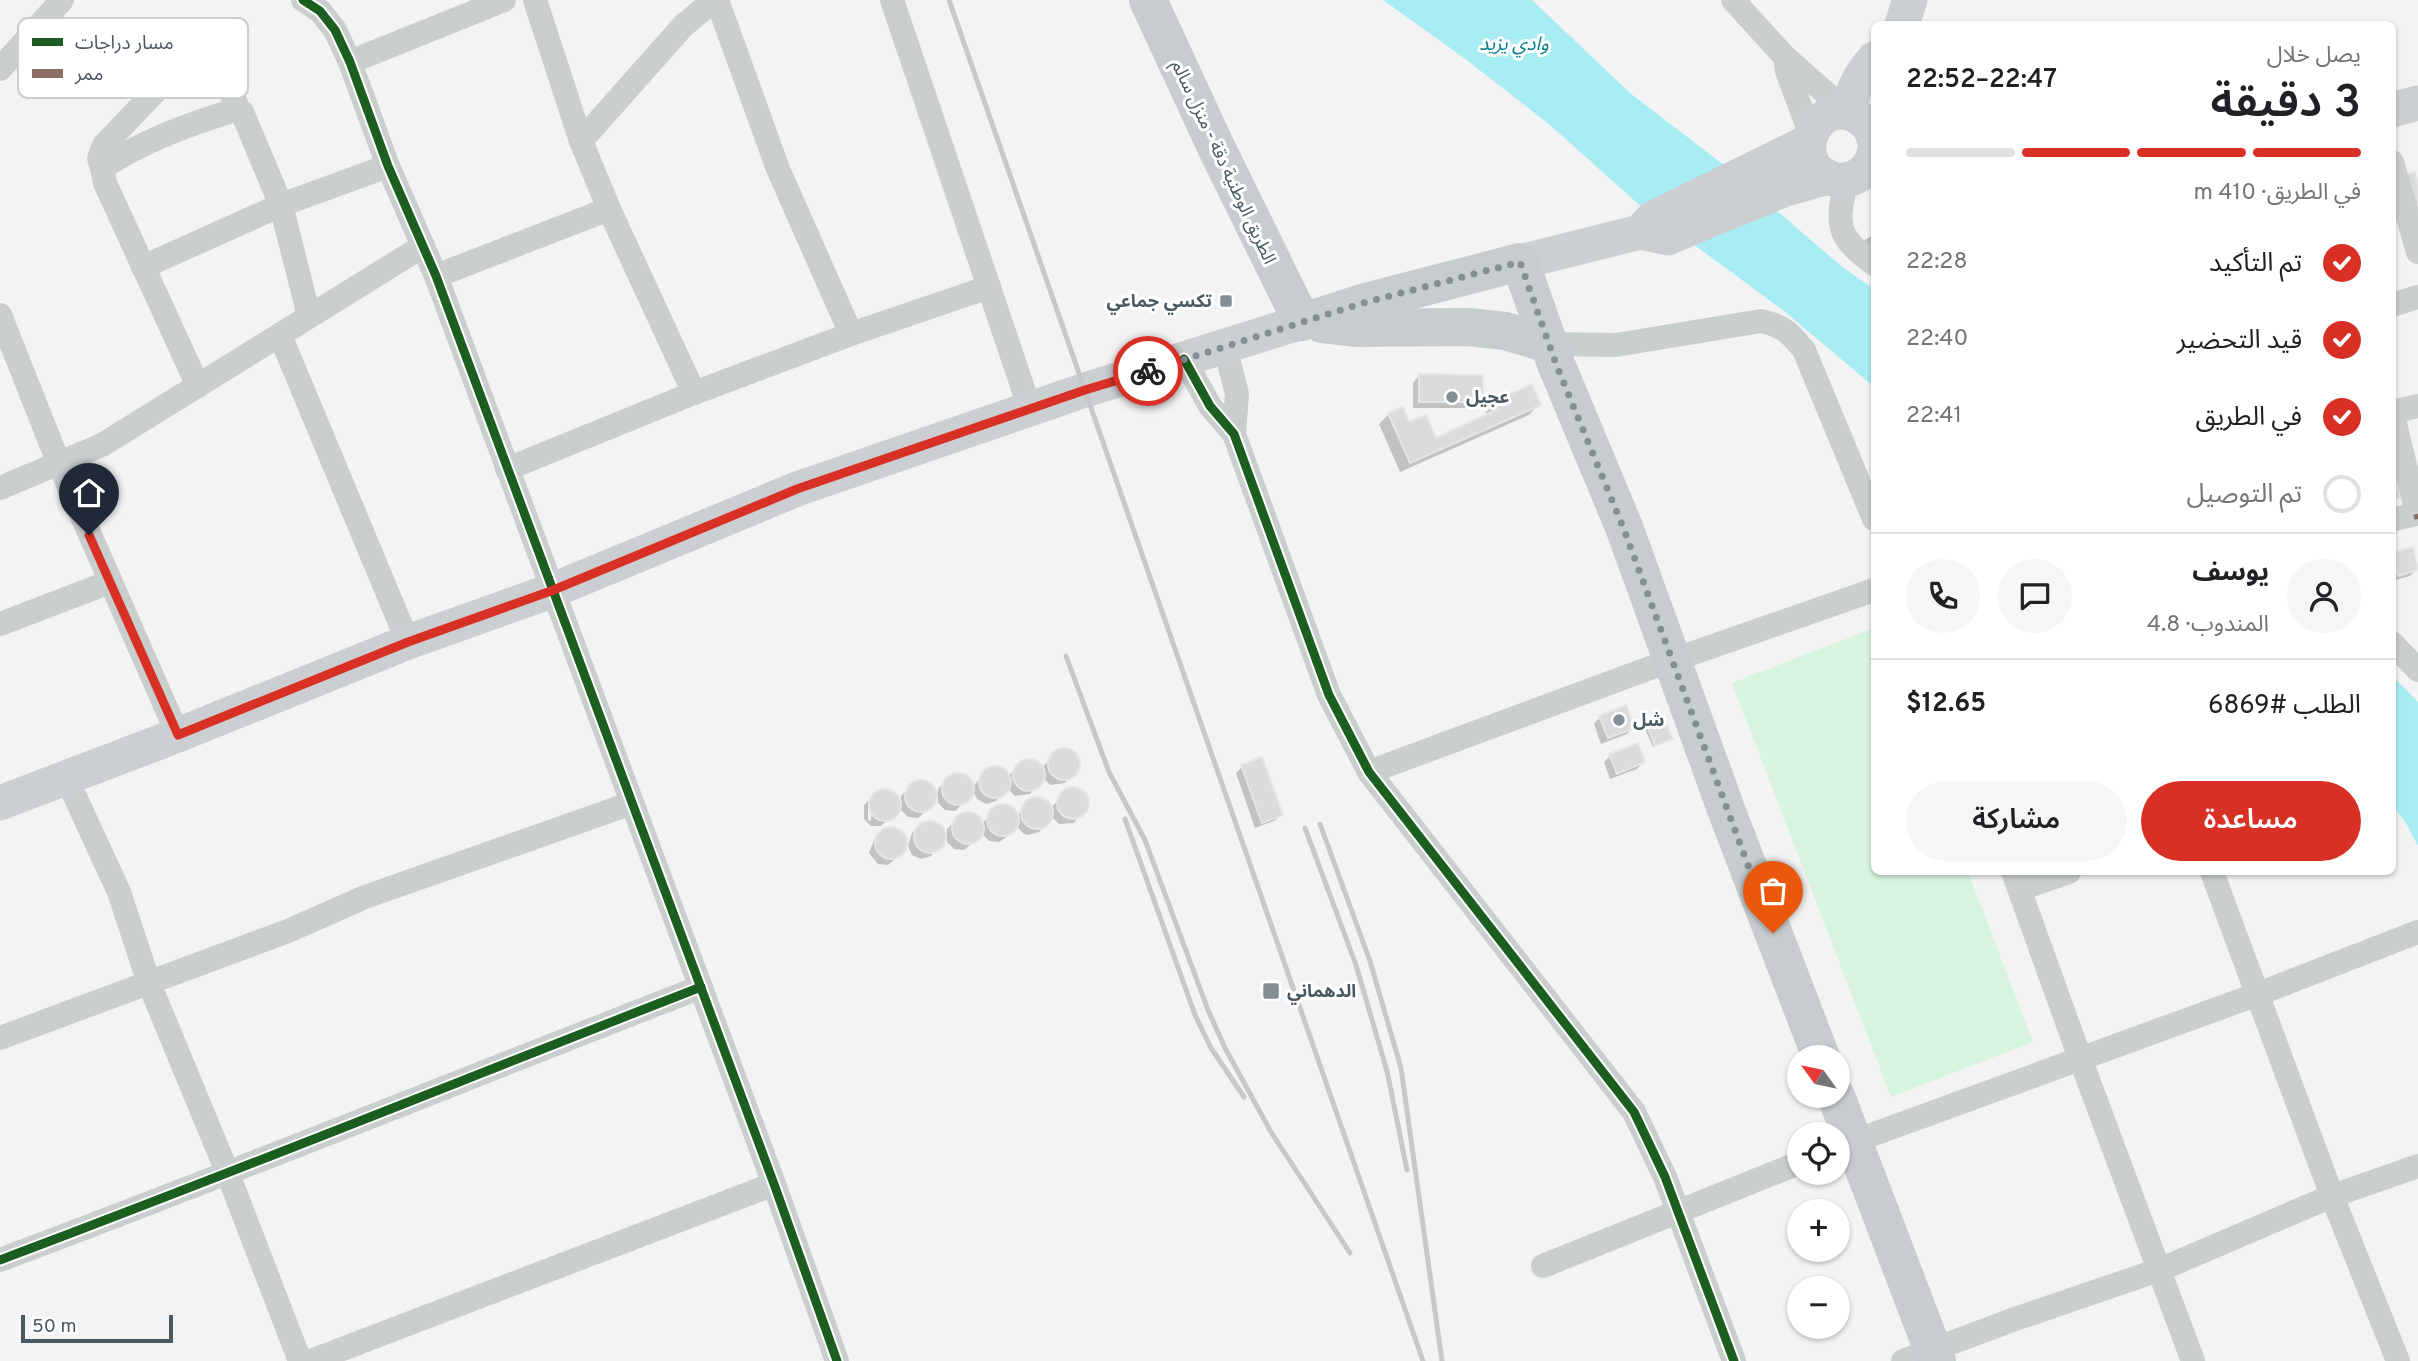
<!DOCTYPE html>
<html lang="ar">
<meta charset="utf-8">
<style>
body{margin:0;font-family:Overpass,"Noto Sans Arabic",sans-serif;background:#f6f6f6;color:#202124;direction:rtl;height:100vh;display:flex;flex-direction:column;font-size:26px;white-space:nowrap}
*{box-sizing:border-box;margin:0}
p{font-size:23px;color:#757577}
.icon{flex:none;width:38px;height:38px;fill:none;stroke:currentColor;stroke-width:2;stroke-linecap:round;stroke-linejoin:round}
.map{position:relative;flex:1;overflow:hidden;direction:ltr}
.details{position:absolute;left:1871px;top:21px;width:525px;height:854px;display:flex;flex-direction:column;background:#fff;border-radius:10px;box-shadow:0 2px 5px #0004;direction:rtl}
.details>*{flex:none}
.needle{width:46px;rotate:303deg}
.controls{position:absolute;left:1787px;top:1045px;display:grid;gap:14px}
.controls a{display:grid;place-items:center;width:63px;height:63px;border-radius:50%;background:#fff;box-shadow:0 2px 5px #0004;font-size:35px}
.scale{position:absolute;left:21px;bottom:18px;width:152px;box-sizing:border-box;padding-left:7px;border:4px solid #485962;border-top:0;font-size:19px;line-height:24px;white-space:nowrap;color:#485962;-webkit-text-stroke:5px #fff;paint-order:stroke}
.pin{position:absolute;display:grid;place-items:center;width:60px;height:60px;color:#fff;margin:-72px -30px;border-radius:50% 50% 50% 0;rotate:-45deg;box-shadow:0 0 7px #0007}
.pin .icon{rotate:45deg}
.courier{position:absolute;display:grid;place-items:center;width:70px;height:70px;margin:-35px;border:5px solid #d93025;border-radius:50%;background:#fff;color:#222;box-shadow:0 2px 9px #0007}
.overview em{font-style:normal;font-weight:600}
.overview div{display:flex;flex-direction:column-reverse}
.overview{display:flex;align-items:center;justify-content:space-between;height:119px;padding:0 35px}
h1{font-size:46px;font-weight:600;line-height:52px}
.bar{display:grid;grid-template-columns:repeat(4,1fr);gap:10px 7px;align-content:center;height:84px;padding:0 35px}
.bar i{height:9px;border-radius:5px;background:#e0e0e0}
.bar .on{background:#d93025}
.bar p{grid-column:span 4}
.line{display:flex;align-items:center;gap:18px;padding:0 35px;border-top:2px solid #e0e0e0}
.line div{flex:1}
.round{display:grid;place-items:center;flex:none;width:74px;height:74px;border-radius:37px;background:#f6f6f6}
ol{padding:0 35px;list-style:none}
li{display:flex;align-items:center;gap:21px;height:77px}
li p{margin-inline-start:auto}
li .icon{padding:7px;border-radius:50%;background:#d93025;color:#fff;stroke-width:4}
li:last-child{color:#757577}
li i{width:38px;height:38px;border:4px solid #e0e0e0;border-radius:50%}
.cta{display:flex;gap:14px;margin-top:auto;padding:14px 35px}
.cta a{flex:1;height:80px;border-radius:42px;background:#d93025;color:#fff;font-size:28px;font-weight:600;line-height:80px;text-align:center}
.cta a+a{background:#f6f6f6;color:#202124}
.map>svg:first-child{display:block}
</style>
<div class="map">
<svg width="2418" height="1361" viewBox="0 0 2418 1361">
<rect width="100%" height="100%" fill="#f3f3f3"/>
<!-- green -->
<polygon fill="#d6f4de" points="1874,628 1874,872 1968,872 2033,1042 1891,1097 1732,683"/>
<!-- water -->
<g fill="#a9edf4">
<polygon points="1383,0 1532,0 1630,93 1729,169 1841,266 1874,289 1874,387 1784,311 1636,202 1550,125 1464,58"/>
<polygon points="2392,675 2418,702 2418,846 2406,823 2392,805"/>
</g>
<!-- shadow -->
<g fill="#0003">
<polygon points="1874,235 1874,267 1856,249 1866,239"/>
<polygon points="1419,376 1481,402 1475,408 1413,408 1413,383"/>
<polygon points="1496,402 1539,404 1529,415 1400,472 1379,424 1389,414 1435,440 1487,416 1486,412"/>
<polygon points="2392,554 2417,569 2410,576 2392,581"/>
<polygon points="1600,717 1633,727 1627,734 1601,744 1594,724"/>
<polygon points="1648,726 1671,739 1653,747 1645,729"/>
<polygon points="1066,749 1077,758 1078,767 1065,783 1050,785 1043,778 1030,794 1015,796 1007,788 996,801 986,804 977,799 973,791 966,801 955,811 945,810 938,803 938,795 933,804 918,818 908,817 899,808 881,826 871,826 864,819 864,805 868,801 868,820 871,821 872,798 878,792 892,792 901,802 901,796 915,782 928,783 938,793 938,789 952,775 966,776 972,783 972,788 988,768 1002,769 1008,776 1023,762 1032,760 1042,768 1058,750"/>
<polygon points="1610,756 1643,762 1637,769 1610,779 1604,762"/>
<polygon points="1242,767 1281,815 1274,821 1255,828 1236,773"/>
<polygon points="1076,789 1086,797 1087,807 1074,823 1059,824 1052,817 1039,832 1029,835 1024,834 1016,826 1008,836 999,842 989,841 981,833 980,837 964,850 954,849 947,842 947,829 961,815 970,814 982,824 997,807 1005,806 1017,816 1031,800 1040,798 1052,807 1067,790"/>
<polygon points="928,822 941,827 945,838 931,856 921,859 912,855 908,846 912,833"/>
<polygon points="889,829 902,834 907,844 906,842 903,852 888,865 878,864 869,853 874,840"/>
</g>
<!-- building -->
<g fill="#d9dbdc" stroke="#e5e5e6" stroke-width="2">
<polygon points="2415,172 2418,184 2418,223 2404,175"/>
<polygon points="1419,374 1483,375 1483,402 1419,402"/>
<polygon points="1532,384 1541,405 1410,463 1388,413 1403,407 1409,422 1426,415 1436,438 1498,409 1495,401"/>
<polygon points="2392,466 2401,498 2392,500"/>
<polygon points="2413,547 2418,570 2398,576 2392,553"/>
<polygon points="1626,705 1635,728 1608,738 1599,716"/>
<polygon points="1664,718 1673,739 1655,746 1647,725"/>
<polygon points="1638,743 1645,762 1617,774 1609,754"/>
<circle cx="1064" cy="764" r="16"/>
<polygon points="1262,757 1283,815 1262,823 1241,765"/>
<circle cx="1029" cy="775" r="16"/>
<circle cx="995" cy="782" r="16"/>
<circle cx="958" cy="789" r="16"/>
<circle cx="921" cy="796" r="16"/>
<circle cx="1073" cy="803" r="16"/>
<circle cx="885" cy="805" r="16"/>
<circle cx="1037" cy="813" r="16"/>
<circle cx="1003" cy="820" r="16"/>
<circle cx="968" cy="828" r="16"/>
<circle cx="930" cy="837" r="16"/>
<circle cx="891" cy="843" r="16"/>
</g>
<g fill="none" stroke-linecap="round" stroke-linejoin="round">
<!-- street -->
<g stroke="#c9cecf" stroke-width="24">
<polyline points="303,0 320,11 335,30 350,62 388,166 436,276 774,1184 837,1361"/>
<polyline points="535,0 581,141 609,209 694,393"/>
<polyline points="717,0 778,169 851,334"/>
<polyline points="892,0 1030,409"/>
<polyline points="1733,0 1785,57 1828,95 1844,112"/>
<polyline points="1785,57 1787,71 1810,133"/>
<polyline points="350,62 504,0"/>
<polyline points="0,69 62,0"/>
<polyline points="581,141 683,26 714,0"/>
<polyline points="2392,162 2418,252"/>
<path d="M 102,168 L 99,158 L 104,145 L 175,71 L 189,63 C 220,71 227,82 239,110"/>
<path d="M 1847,180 C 1836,223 1835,236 1874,264"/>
<polyline points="143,267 281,205 388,166"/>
<polyline points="436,276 609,209"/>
<polyline points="2392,305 2418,297"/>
<polyline points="0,315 59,464 178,735"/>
<polyline points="280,335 408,642"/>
<path d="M 1549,344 L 1616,345 L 1761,321 C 1784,326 1789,332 1804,350 L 1874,519"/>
<polyline points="1225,347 1237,394 1234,434"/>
<polyline points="1184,359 1210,406 1234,434 1329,695 1369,772 1634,1112 1665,1177 1734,1361"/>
<path d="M 198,386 L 105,183 L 102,168 C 145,140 187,125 235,110 L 242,112 L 281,205 L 309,316"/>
<polyline points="2392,411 2417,514"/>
<polyline points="2392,412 2418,406"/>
<polyline points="507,469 694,393 851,334 989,287"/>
<polyline points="0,488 102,445 423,246"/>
<polyline points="2392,520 2418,513"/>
<polyline points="0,624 110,582"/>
<polyline points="2392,643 2418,670"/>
<polyline points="1369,772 1650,668 1874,590"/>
<polyline points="66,777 119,892 149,983 228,1174 300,1361"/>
<polyline points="2013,872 2080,1058 2193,1361"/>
<polyline points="2212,872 2332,1196 2398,1361"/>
<polyline points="2020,889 2069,872"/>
<polyline points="0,1038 288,931 365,897 632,803"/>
<polyline points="1841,1146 2258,994 2418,932"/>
<path d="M 0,1260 C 235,1172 467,1078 701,987"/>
<polyline points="1543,1266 1799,1163"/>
<polyline points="311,1361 774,1184"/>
<polyline points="1903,1361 2015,1319 2159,1270 2332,1196 2418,1166"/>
</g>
<!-- secondary -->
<g stroke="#cbcfd1" stroke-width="35">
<polyline points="1902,24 1910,0"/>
<polyline points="2392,110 2418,103"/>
<path d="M 1849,113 C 1851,91 1860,75 1874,59"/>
<path d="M 1874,139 C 1872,128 1865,120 1854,115 C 1812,97 1788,167 1833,179 C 1852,184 1870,172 1874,153"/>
<polyline points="1642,230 1653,218 1808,142"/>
<polyline points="1520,262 1640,232 1667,238 1783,190 1828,177"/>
<polyline points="0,803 178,735 408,642 551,591 797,489 1085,390 1302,322"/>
</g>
<!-- primary -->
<g stroke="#c7ccce" stroke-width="38">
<polyline points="1148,0 1216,147 1302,322"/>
<polyline points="1302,322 1362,303 1520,262 1556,364 1624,527 1727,812 1821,1057"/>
<polyline points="1322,324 1358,328 1469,327 1505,331 1549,344"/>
<polyline points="1836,1096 1937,1361"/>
</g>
<!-- rail -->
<g stroke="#c6c8ca" stroke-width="5">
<polyline points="949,0 1423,1361"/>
<polyline points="1066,656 1109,772 1145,840 1208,1010 1225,1048 1271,1132 1350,1253"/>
<polyline points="1125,819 1195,1015 1211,1048 1244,1097"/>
<polyline points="1320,824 1370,961 1401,1068 1442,1361"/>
<polyline points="1305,828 1356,965 1387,1071 1407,1170"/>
</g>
<!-- quiet -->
<polyline stroke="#8d6e63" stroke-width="7" stroke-dasharray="14 7" stroke-linecap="butt" points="2417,514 2418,519"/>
<!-- cycleway casing -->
<g stroke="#fff" stroke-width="13">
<g id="cycleway">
<polyline points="303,0 320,11 335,30 350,62 388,166 436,276 774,1184 837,1361"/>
<polyline points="1184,359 1210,406 1234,434 1329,695 1369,772 1634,1112 1665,1177 1734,1361"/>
<path d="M 0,1260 C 235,1172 467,1078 701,987"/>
</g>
</g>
<!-- cycleway -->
<use href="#cycleway" stroke="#1b5e20" stroke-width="9"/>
</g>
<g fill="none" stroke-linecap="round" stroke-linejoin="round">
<!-- done -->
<polyline stroke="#848f95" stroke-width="7" stroke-dasharray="0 12.6" points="1148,371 1363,303 1520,262 1556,364 1623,527 1773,933"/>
<!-- route -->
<polyline stroke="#d93025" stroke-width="9" points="89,535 178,735 408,642 551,591 797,489 1085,390 1148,371"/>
</g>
<!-- markers -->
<g fill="#848f95" stroke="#fff" stroke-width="2.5">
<rect x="1219" y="294" width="14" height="14" rx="3.5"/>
<circle cx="1452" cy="397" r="7"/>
<circle cx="1619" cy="720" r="7"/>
<rect x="1262" y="982" width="18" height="18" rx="3.5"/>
</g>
<g text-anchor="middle" stroke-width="6" stroke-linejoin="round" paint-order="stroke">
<!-- street labels -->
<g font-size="18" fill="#485962" stroke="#fff">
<text transform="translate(1224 162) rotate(65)" y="6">الطريق الوطنية دقة - منزل سالم</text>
</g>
<!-- poi labels -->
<g font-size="18" font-weight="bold" fill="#485962" stroke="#fff" text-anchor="start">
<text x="1212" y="307" text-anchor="end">تكسي جماعي</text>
<text x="1466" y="403">عجيل</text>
<text x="1633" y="726">شل</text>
<text x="1287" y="997">الدهماني</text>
</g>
<!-- water labels -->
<g font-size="19" font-style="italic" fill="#057e89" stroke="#fff">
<text x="1514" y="50">وادي يزيد</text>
</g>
</g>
<!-- legend -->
<rect x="18" y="18" width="230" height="80" rx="10" fill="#fff" stroke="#c8cdd0" stroke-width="2"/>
<rect x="32" y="38" width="31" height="8" fill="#1b5e20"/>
<rect x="32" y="69" width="31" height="9" fill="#8d6e63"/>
<g font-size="19" fill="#485962">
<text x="75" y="49">مسار دراجات</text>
<text x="75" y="80">ممر</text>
</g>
</svg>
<div class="controls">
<a><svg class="needle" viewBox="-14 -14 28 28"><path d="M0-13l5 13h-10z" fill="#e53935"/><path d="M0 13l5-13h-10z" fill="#757577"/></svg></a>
<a><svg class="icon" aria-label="locate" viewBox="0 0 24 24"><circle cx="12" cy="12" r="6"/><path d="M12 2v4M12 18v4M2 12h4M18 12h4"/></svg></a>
<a>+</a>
<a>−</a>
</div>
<div class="scale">50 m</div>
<div class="pin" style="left:1773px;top:933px;background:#ea580c"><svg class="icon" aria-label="bag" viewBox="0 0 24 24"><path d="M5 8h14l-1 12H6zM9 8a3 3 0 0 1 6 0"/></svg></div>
<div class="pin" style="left:89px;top:535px;background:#1f2937"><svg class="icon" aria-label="home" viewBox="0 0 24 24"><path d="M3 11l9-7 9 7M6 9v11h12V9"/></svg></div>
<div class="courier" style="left:1148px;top:371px"><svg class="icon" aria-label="bike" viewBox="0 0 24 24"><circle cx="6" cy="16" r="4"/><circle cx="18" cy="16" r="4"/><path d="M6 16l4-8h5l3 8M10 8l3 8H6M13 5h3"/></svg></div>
<section class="details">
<div class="overview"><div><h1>3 دقيقة</h1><p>يصل خلال</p></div><em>22:47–22:52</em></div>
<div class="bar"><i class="on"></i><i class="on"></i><i class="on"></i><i></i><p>في الطريق · 410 m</p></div>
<ol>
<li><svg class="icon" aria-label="check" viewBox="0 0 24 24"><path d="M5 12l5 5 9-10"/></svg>تم التأكيد<p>22:28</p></li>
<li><svg class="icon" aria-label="check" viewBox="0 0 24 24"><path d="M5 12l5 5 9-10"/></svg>قيد التحضير<p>22:40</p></li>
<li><svg class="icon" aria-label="check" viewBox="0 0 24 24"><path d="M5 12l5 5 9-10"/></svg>في الطريق<p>22:41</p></li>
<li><i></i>تم التوصيل</li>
</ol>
<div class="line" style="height:126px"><a class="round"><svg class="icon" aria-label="person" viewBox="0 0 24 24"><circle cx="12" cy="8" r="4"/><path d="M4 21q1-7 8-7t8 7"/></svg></a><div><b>يوسف</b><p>المندوب · 4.8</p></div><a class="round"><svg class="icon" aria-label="chat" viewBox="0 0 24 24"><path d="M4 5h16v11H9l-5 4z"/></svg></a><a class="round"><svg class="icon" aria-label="phone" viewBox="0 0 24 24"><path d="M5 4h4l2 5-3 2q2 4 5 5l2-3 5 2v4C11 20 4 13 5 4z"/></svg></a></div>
<div class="line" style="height:91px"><div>الطلب #6869</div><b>$12.65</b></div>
<div class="cta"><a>مساعدة</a><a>مشاركة</a></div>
</section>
</div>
